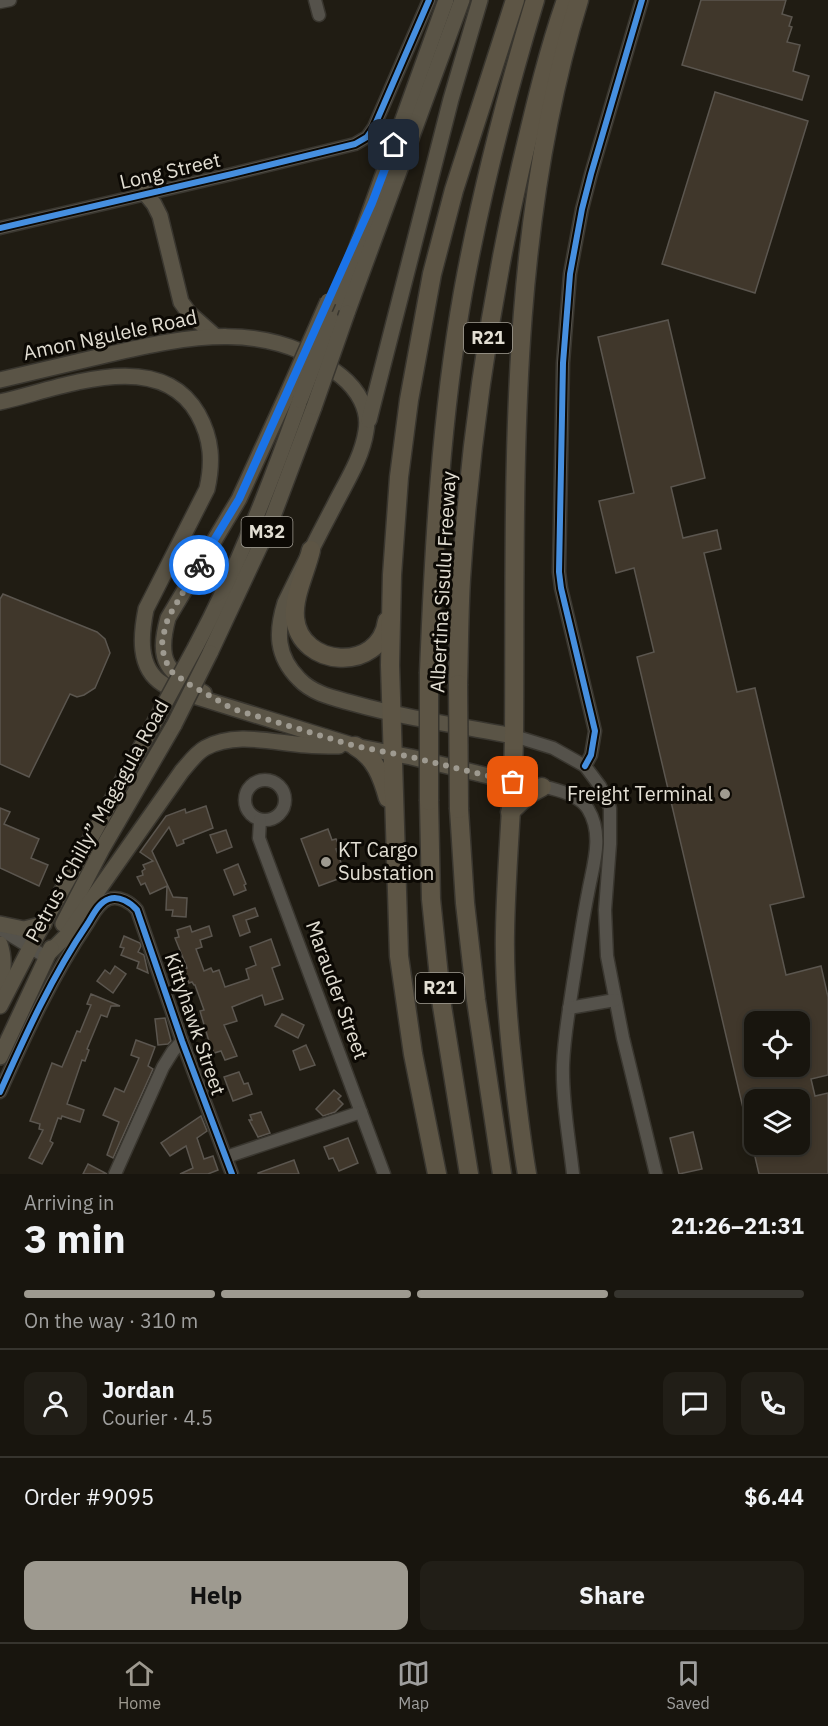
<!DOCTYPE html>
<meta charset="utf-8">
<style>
body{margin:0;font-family:"IBM Plex Sans",sans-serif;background:#211e17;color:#f1f3f6;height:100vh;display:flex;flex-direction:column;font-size:22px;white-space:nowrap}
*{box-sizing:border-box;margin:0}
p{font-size:20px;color:#9f9f9e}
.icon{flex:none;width:33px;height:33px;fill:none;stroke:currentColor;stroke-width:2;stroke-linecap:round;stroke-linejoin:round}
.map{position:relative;height:1174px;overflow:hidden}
.details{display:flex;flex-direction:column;background:#18150e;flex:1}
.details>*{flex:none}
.buttons{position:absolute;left:744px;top:1011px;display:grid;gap:12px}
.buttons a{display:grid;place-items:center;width:66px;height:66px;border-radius:12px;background:#18150e;box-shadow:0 3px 9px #0003,0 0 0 2px #36342e;font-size:30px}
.pin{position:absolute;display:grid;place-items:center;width:51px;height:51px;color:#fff;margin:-26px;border-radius:12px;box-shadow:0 3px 9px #0006}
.courier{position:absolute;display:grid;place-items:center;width:60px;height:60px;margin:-30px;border:4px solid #1a73e8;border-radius:50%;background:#fff;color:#222;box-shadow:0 2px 8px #0007}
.headline em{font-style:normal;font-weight:800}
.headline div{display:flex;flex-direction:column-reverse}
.headline{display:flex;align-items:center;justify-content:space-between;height:102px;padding:0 24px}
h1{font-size:39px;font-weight:800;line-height:45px}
.bar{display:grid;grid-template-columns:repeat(4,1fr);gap:9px 6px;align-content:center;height:72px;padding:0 24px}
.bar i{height:8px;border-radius:4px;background:#36342e}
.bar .on{background:#9e9a90}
.bar p{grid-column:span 4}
.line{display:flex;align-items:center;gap:15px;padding:0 24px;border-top:2px solid #36342e}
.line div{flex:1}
.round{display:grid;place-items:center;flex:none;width:63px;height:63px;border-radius:12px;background:#211e17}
.cta{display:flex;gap:12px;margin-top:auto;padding:12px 24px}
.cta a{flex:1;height:69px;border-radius:12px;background:#9e9a90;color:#111;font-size:24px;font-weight:800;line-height:69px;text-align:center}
.cta a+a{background:#211e17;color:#f1f3f6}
.dock{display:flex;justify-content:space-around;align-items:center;height:84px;border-top:2px solid #36342e;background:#18150e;font-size:16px;color:#9f9f9e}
.dock a{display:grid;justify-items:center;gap:3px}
.dock .on{color:#9e9a90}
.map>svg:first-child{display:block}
</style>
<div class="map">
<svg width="828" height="1174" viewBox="0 0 828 1174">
<rect width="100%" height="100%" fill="#201c13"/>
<!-- building -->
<g fill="#40372b" stroke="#5b564f" stroke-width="1.5" fill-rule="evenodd">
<polygon points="701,0 786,0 782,14 792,17 789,26 792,27 787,42 800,45 793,71 809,76 802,100 682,65"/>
<polygon points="715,92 808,121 755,293 662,264"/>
<path d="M 668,320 L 705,478 L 671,487 L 683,538 L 717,530 L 721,549 L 704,553 L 737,692 L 755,688 L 804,897 L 770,905 L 786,975 L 821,966 L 828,997 L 828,1075 L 811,1079 L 815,1096 L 828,1093 L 828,1174 L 759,1174 L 752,1144 L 800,1144 L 800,1100 L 754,1100 L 754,1141 L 751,1142 L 637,657 L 654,652 L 634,568 L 616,573 L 599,501 L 634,493 L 598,337 ZM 754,1022 L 800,1022 L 800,1066 L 754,1066 Z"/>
<polygon points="3,594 97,632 105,639 110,653 95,688 84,695 77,697 70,694 29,777 0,764 0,599"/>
<polygon points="206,806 213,828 183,840 184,843 177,846 169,827 152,851 173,897 187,898 186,917 172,916 173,910 166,910 167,886 150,894 145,883 141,885 137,877 143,875 142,871 145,869 143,865 153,861 140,852 166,816 185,809 186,813"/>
<polygon points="0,808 10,812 4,824 39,839 31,858 48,865 39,886 0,868"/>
<polygon points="328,829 332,840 336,839 340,848 336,849 346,876 319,886 301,839"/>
<polygon points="226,830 232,847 217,853 210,835"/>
<polygon points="238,864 246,884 244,885 246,890 234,895 224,870"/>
<polygon points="255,908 258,916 246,920 250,932 240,936 233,916"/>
<polygon points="190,926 192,932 209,926 212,936 200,940 202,947 196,949 204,971 211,968 213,972 219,970 225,987 249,979 246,969 256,965 250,947 271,939 280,965 272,968 283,999 265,1005 262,995 232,1007 237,1021 224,1025 237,1056 225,1060 221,1051 214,1053 210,1045 200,1011 204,1010 195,985 194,985 192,982 189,983 184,969 187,968 175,938 179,937 177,930"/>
<polygon points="124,936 140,943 141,946 138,952 144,955 148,973 137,968 139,962 121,955 124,948 120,947"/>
<polygon points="115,966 126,974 113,993 97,981 105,970 110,974"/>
<polygon points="91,994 120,1006 111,1006 107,1017 101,1015 87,1049 89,1050 85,1061 82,1060 67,1104 84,1110 80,1122 62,1116 61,1119 58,1118 50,1141 53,1143 42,1164 29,1158 43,1130 39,1129 40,1124 30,1121 52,1063 62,1067 77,1031 80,1032 91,1005 87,1004"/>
<polygon points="282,1014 304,1025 298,1038 275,1026"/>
<polygon points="165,1018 171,1041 168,1044 158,1045 155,1019"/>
<polygon points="136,1040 155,1047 148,1066 153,1069 113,1158 107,1155 119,1122 103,1115 115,1088 124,1092 139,1058 131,1055"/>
<polygon points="306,1045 315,1065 300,1070 293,1051"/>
<polygon points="239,1072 244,1084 248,1083 252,1094 233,1101 224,1077"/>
<polygon points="334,1090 341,1096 338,1099 343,1104 335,1112 323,1116 316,1109"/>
<polygon points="261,1112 270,1133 258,1137 249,1120 252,1120 250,1115"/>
<polygon points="201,1116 207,1131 197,1138 204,1159 213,1156 218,1170 208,1174 180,1174 193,1168 186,1146 170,1156 161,1143"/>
<polygon points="693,1132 702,1169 679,1174 670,1138"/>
<polygon points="348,1138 358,1163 339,1171 333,1158 329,1159 324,1147"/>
<polygon points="294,1160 299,1174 258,1174 258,1173"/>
<polygon points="88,1164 107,1174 83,1174"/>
</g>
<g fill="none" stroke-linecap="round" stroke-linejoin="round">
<!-- minor casing -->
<g stroke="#39362f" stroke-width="15">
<g id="minor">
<polyline points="315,0 319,15"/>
<polyline points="0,2 10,0"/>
<polyline points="0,228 232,174 355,144 367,137 374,127 429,0"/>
<polyline points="514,736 553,748 585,766 600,786 610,808 610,844 605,910 607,956 623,1038 656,1174"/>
<polyline points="585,766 591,755 595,731 561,588 559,572 563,363 570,274 582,209 591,174 642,0"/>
<circle cx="265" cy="800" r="20"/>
<path d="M 513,782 C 534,785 576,789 588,809 C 604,835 593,865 588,893 C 582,923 578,953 573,983 C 569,1010 564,1037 563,1065 C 562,1101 569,1138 573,1174"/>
<polyline points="260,820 259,838 384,1174"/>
<polyline points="0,929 46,957"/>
<polyline points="569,1008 615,1000"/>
<path d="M 0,1092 C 26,1034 52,976 88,923 C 93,915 99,902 109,899 C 119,895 131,903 137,910 L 182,1041 L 232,1174"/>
<polyline points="226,1157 361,1112"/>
<polyline points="115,1174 163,1067 173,1051 182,1041"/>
</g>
</g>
<!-- major casing -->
<g stroke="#39362f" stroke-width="18">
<g id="major">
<polyline points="145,193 154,204 160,216 181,302 189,313 215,336"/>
<polyline points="335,308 446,0"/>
<polyline points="347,313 462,0"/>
<path d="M 0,380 C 35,372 71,363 106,355 C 187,336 271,318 341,376 C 357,389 370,409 366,431 C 362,458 346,482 334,506 C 317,538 301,570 285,603 C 276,632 276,656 299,679 C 313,694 334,698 352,703 C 405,718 460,726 514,736"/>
<path d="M 0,402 C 59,389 159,345 198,414 C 212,439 213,462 207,489 L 146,609 C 141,634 137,668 163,684 C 168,688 175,690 181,692 L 355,746 L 411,757 L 513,782"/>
<polyline points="369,420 451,99 480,0"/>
<path d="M 196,646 C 238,567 270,485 300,400"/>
<polyline points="210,653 269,527 314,407"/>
<path d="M 204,693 C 167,672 156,662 168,618 L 239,499 L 288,392"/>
<polyline points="0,924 24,929 44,924"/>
<polyline points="63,924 102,849 174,725"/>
<path d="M 0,944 C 5,959 4,971 0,985"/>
<path d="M 46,956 L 66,936 L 182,771 C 189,763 196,753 205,748 C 236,731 274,743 306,745 C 317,746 328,746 339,746"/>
<polyline points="0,1006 30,948 152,727"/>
<polyline points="0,1057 51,948"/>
</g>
</g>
<!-- highway casing -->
<g stroke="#39362f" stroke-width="21">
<g id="highway">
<path d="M 311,550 C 306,572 293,596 295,618 C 300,668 380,673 387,621"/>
<path d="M 429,672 C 434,545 441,417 463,292 C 481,193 506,96 535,0"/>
<path d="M 458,684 C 459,649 459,614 461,579 C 470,441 490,302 521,166 C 534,111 547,54 566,0"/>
<path d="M 355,746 C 375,757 382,777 388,798"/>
<polyline points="429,801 431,899 442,1006 469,1174"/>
<polyline points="459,809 465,903 476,1000 502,1174"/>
<polyline points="510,812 529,794 542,787"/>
<polyline points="437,1174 413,1054 399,956 390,665 392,575 399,477 409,400 432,274 454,190 515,0"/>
<path d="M 527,1174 C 521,1139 517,1104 513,1068 C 508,1023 504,978 505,932 C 506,867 513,802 514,736 C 516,488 505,240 579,0"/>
</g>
</g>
<!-- minor -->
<use href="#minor" stroke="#55524b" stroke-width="12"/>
<!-- major -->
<use href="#major" stroke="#5a5446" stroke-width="15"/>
<!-- highway -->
<use href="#highway" stroke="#5d5545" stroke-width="18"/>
<!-- major-bridge casing -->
<g stroke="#39362f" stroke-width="18" stroke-linecap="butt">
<g id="major-bridge">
<polyline points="288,392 328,301"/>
<polyline points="300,400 331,319"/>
<polyline points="314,407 347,313"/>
<polyline points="174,725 210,653"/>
<polyline points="152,727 196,646"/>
</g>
</g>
<!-- highway-bridge casing -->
<g stroke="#39362f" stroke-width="21" stroke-linecap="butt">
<g id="highway-bridge">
<polyline points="429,672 429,801"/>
<polyline points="458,684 459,809"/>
</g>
</g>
<!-- major-bridge -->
<use href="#major-bridge" stroke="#5a5446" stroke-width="15"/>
<!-- highway-bridge -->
<use href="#highway-bridge" stroke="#5d5545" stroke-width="18"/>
<!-- cycleway casing -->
<g stroke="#0c0904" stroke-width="10">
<g id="cycleway">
<polyline points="0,228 232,174 355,144 367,137 374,127 429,0"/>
<polyline points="585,766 591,755 595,731 561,588 559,572 563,363 570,274 582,209 591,174 642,0"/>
<path d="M 0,1092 C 26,1034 52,976 88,923 C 93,915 99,902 109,899 C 119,895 131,903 137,910 L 182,1041 L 232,1174"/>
</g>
</g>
<!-- cycleway -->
<use href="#cycleway" stroke="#468fdf" stroke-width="6"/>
</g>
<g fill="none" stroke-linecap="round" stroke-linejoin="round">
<!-- done -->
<polyline stroke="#9e9a90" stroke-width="6" stroke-dasharray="0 10.8" points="199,565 168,618 162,640 164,658 172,672 187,683 233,709 355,746 411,757 513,782"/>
<!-- route -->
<polyline stroke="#1a73e8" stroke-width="8" points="199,565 239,499 372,203 394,145"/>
</g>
<!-- markers -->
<g fill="#9e9a90" stroke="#0c0904" stroke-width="2">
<circle cx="725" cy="794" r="6"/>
<circle cx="326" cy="862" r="6"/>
</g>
<g text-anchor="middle" stroke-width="6" stroke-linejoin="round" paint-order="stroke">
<!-- shield labels -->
<g fill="#0c0904" stroke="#a29e95" stroke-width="1.5">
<rect x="464" y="323" width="48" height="30" rx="4.5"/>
<rect x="241.5" y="517" width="51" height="30" rx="4.5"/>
<rect x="416" y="973" width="48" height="30" rx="4.5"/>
</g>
<g font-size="18" font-weight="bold" fill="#e2ded3">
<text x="488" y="344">R21</text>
<text x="267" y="538">M32</text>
<text x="440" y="994">R21</text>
</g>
<!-- street labels -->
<g font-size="20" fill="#e2ded3" stroke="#0c0904">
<text transform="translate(170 171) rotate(-13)" y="7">Long Street</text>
<text transform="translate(110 335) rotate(-12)" y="7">Amon Ngulele Road</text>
<text transform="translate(443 582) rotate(-87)" y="7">Albertina Sisulu Freeway</text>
<text transform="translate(97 821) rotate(-61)" y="7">Petrus “Chilly” Magagula Road</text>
<text transform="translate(337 990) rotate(70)" y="7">Marauder Street</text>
<text transform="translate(195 1024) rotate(71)" y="7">Kittyhawk Street</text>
</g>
<!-- poi labels -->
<g font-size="20" fill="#e2ded3" stroke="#0c0904" text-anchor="end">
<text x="713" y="801">Freight Terminal</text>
<text x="338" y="857" text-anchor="start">KT Cargo<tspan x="338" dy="23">Substation</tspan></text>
</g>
</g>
</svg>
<div class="buttons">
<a><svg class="icon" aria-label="locate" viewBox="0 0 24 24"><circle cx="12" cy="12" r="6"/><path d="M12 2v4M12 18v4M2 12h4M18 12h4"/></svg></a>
<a><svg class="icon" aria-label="layers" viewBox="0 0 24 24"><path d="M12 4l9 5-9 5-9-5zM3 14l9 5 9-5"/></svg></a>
</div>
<div class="pin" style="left:513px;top:782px;background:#ea580c"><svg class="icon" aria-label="bag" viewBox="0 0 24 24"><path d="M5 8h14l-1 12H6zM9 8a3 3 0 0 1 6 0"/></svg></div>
<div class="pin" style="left:394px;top:145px;background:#1f2937"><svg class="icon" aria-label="home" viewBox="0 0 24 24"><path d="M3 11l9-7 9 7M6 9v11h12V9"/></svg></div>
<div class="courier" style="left:199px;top:565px"><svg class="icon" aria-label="bike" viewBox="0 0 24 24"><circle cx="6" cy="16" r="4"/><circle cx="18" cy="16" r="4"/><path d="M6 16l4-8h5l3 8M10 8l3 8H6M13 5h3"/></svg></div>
</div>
<section class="details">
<div class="headline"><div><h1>3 min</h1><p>Arriving in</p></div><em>21:26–21:31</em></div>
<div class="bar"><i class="on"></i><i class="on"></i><i class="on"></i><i></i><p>On the way · 310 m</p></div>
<div class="line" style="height:108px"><a class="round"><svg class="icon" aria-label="person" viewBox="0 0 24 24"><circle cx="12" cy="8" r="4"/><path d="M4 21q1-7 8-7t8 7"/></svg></a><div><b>Jordan</b><p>Courier · 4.5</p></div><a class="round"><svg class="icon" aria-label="chat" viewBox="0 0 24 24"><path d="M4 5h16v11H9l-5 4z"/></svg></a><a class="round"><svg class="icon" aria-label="phone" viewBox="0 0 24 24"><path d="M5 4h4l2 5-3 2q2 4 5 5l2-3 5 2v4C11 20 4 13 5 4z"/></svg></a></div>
<div class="line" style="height:78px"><div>Order #9095</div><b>$6.44</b></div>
<div class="cta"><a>Help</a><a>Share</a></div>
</section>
<nav class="dock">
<a class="on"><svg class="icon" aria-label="home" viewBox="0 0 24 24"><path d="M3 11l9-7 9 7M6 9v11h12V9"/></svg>Home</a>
<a><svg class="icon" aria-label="map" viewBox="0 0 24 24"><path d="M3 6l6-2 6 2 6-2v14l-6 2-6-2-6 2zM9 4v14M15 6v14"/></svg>Map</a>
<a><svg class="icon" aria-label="saved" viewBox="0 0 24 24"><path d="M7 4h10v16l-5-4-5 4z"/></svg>Saved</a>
</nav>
